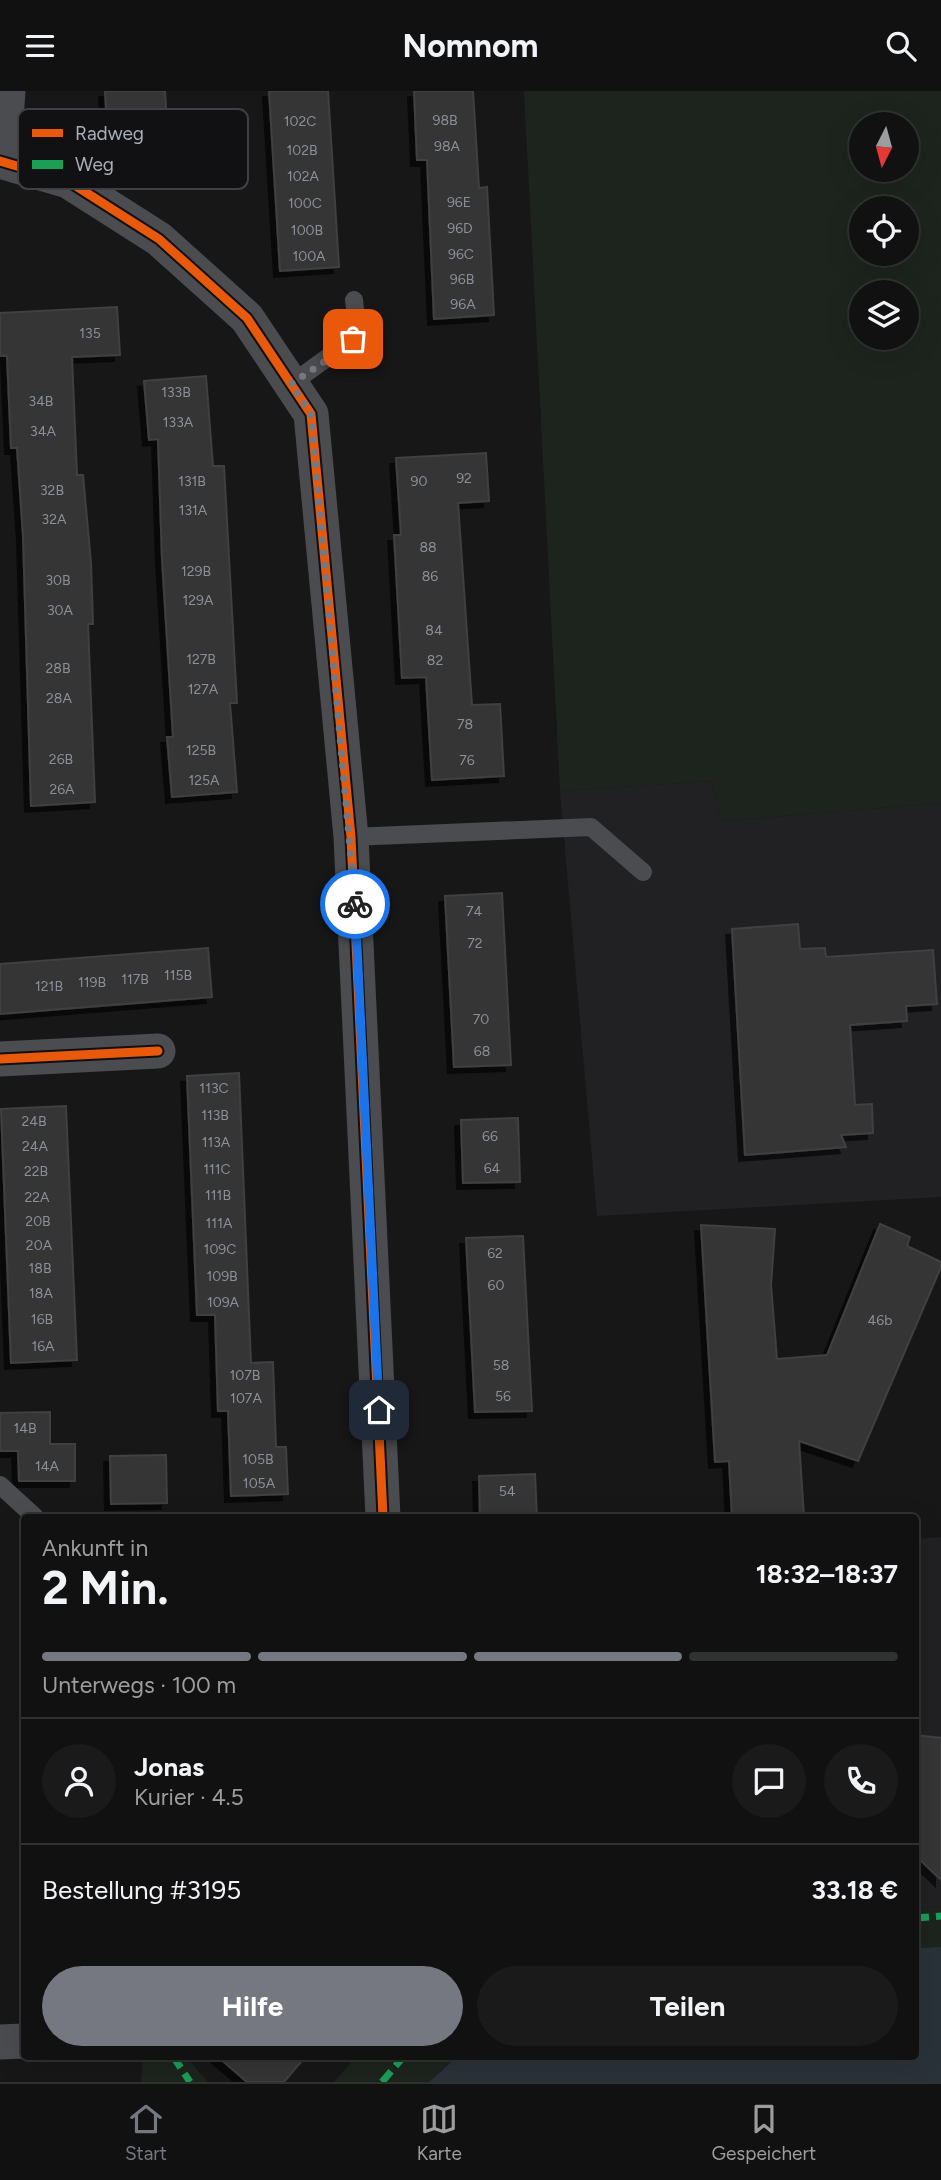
<!DOCTYPE html>
<html lang="de">
<meta charset="utf-8">
<style>
body{margin:0;font-family:Figtree,sans-serif;background:#1a1a1a;color:#f1f3f6;height:100vh;display:flex;flex-direction:column;font-size:26px;white-space:nowrap}
*{box-sizing:border-box;margin:0}
p{font-size:23px;color:#9c9d9f}
.icon{flex:none;width:38px;height:38px;fill:none;stroke:currentColor;stroke-width:2;stroke-linecap:round;stroke-linejoin:round}
.map{position:relative;flex:1;overflow:hidden}
.sheet{position:absolute;left:21px;top:1423px;width:898px;height:546px;display:flex;flex-direction:column;background:#111;border-radius:7px;box-shadow:0 7px 28px #0002,0 0 0 2px #303131}
.sheet>*{flex:none}
.needle{width:46px;rotate:186deg}
.controls{position:absolute;left:849px;top:21px;display:grid;gap:14px}
.controls a{display:grid;place-items:center;width:70px;height:70px;border-radius:50%;background:#111;box-shadow:0 7px 28px #0002,0 0 0 2px #303131;font-size:35px}
.pin{position:absolute;display:grid;place-items:center;width:60px;height:60px;color:#fff;margin:-30px;border-radius:14px;box-shadow:0 4px 10px #0006}
.courier{position:absolute;display:grid;place-items:center;width:70px;height:70px;margin:-35px;border:5px solid #1a73e8;border-radius:50%;background:#fff;color:#222;box-shadow:0 2px 9px #0007}
.overview em{font-style:normal;font-weight:700}
.overview div{display:flex;flex-direction:column-reverse}
.overview{display:flex;align-items:center;justify-content:space-between;height:119px;padding:0 21px}
h1{font-size:46px;font-weight:700;line-height:52px}
.bar{display:grid;grid-template-columns:repeat(4,1fr);gap:10px 7px;align-content:center;height:84px;padding:0 21px}
.bar i{height:9px;border-radius:5px;background:#303131}
.bar .selected{background:#757880}
.bar p{grid-column:span 4}
.line{display:flex;align-items:center;gap:18px;padding:0 21px;border-top:2px solid #303131}
.line div{flex:1}
.round{display:grid;place-items:center;flex:none;width:74px;height:74px;border-radius:37px;background:#1a1a1a}
.primary-button{display:flex;gap:14px;margin-top:auto;padding:14px 21px}
.primary-button a{flex:1;height:80px;border-radius:42px;background:#757880;color:#fff;font-size:28px;font-weight:700;line-height:80px;text-align:center}
.primary-button a+a{background:#1a1a1a;color:#f1f3f6}
header{display:flex;justify-content:space-between;align-items:center;height:91px;padding:0 21px;background:#111;font-size:32px;font-weight:700}
.menu{display:flex;justify-content:space-around;align-items:center;height:98px;border-top:2px solid #303131;background:#111;font-size:19px;color:#9c9d9f}
.menu a{display:grid;justify-items:center;gap:4px}
.menu .selected{color:#757880}
.map>svg:first-child{display:block}
</style>
<header><svg class="icon" aria-label="menu" viewBox="0 0 24 24"><path d="M4 6h16M4 12h16M4 18h16"/></svg>Nomnom<svg class="icon" aria-label="search" viewBox="0 0 24 24"><circle cx="10" cy="10" r="6"/><path d="M15 15l6 6"/></svg></header>
<div class="map">
<svg width="941" height="1991" viewBox="0 0 941 1991">
<defs>
<filter id="shadow"><feDropShadow dx="-6" dy="6" stdDeviation="0" flood-color="#0009"/></filter>
</defs>
<rect width="100%" height="100%" fill="#171717"/>
<!-- built -->
<g fill="#212123">
<polygon points="711,690 722,730 941,712 941,1106 597,1125 560,700"/>
<polygon points="941,1446 941,1815 915,1817 915,1448"/>
</g>
<!-- green -->
<g fill="#1d241e" fill-rule="evenodd">
<path d="M 524,0 L 941,0 L 941,712 L 722,730 L 711,690 L 560,700 ZM 906,33 L 906,79 L 861,79 L 861,33 ZM 906,117 L 906,163 L 861,163 L 861,117 ZM 861,201 L 906,201 L 906,247 L 861,247 Z"/>
<polygon points="941,1815 941,1856 915,1857 915,1817"/>
<polygon points="143,1965 185,1965 208,1991 141,1991"/>
<polygon points="357,1965 458,1965 429,1991 334,1991"/>
</g>
<!-- water -->
<polygon fill="#2a3239" points="941,1856 941,1991 429,1991 458,1965 915,1965 915,1857"/>
<!-- building -->
<g fill="#353536" stroke="#3f4043" stroke-width="2" filter="url(#shadow)">
<polygon points="105,0 165,0 169,67 109,70"/>
<polygon points="269,0 328,0 339,176 280,180"/>
<polygon points="414,0 473,0 479,97 487,96 494,224 434,228 427,69 417,69"/>
<polygon points="117,216 120,264 72,266 77,384 83,384 91,472 93,533 88,533 95,711 31,715 23,445 17,357 11,357 7,265 0,265 0,222"/>
<polygon points="206,285 213,375 224,375 237,612 230,612 237,701 172,706 167,646 173,646 162,468 158,348 149,349 144,290"/>
<polygon points="486,362 489,410 458,412 472,614 500,613 504,685 432,689 426,586 402,587 394,444 401,444 396,367"/>
<polygon points="502,802 511,974 454,976 445,805"/>
<polygon points="798,833 800,858 825,857 826,866 933,859 937,913 906,915 907,930 850,934 855,1014 872,1013 873,1042 841,1044 846,1056 745,1064 732,838"/>
<polygon points="208,857 212,906 0,923 0,873"/>
<polygon points="239,982 251,1272 273,1271 276,1356 286,1356 288,1403 231,1405 228,1320 218,1320 215,1224 197,1224 187,985"/>
<polygon points="66,1015 77,1269 11,1272 1,1018"/>
<polygon points="518,1027 520,1091 463,1092 461,1029"/>
<polygon points="880,1133 910,1146 907,1155 941,1171 941,1176 858,1370 799,1350 804,1426 732,1426 729,1370 715,1371 701,1134 775,1138 771,1194 777,1268 827,1264"/>
<polygon points="523,1145 532,1320 475,1321 466,1147"/>
<polygon points="50,1321 50,1353 75,1353 75,1390 19,1390 18,1360 0,1360 0,1322"/>
<polygon points="166,1364 167,1412 111,1413 110,1365"/>
<polygon points="535,1383 537,1426 480,1426 479,1385"/>
<polygon points="915,1644 941,1647 941,1789 915,1764"/>
<polygon points="217,1965 306,1965 284,1991 247,1991"/>
</g>
<g fill="none" stroke-linecap="round" stroke-linejoin="round">
<!-- service -->
<g stroke="#4b4c50" stroke-width="18">
<polyline points="291,293 353,248 357,235 354,209"/>
<polyline points="351,746 591,736 643,781"/>
<polyline points="0,1394 35,1426"/>
</g>
<!-- minor -->
<g stroke="#4b4c50" stroke-width="35">
<polyline points="0,70 68,90 159,148 247,227 311,323 351,746 383,1426"/>
<polyline points="3,70 8,0"/>
<polyline points="0,968 158,960"/>
<polyline points="0,1951 24,1950"/>
</g>
<!-- quiet -->
<g stroke="#1a9f57" stroke-width="7" stroke-dasharray="14 7" stroke-linecap="butt">
<polyline points="915,1827 941,1825"/>
<polyline points="173,1965 190,1991"/>
<polyline points="382,1991 404,1965"/>
</g>
<!-- cycleway casing -->
<g stroke="#111113" stroke-width="13">
<g id="cycleway">
<polyline points="0,70 68,90 159,148 247,227 311,323 351,746 383,1426"/>
<polyline points="0,968 158,960"/>
</g>
</g>
<!-- cycleway -->
<use href="#cycleway" stroke="#e8590c" stroke-width="9"/>
</g>
<g fill="none" stroke-linecap="round" stroke-linejoin="round">
<!-- done -->
<polyline stroke="#757880" stroke-width="7" stroke-dasharray="0 12.6" points="353,248 345,257 291,293 311,323 355,813"/>
<!-- route -->
<polyline stroke="#1a73e8" stroke-width="9" points="355,813 379,1319"/>
</g>
<g text-anchor="middle" stroke-width="5" stroke-linejoin="round" paint-order="stroke">
<!-- number labels -->
<g font-size="14" fill="#8b8f98">
<text x="445" y="34">98B</text>
<text x="300" y="35">102C</text>
<text x="447" y="60">98A</text>
<text x="302" y="64">102B</text>
<text x="303" y="90">102A</text>
<text x="459" y="116">96E</text>
<text x="305" y="117">100C</text>
<text x="460" y="142">96D</text>
<text x="307" y="144">100B</text>
<text x="461" y="168">96C</text>
<text x="309" y="170">100A</text>
<text x="462" y="193">96B</text>
<text x="463" y="218">96A</text>
<text x="90" y="247">135</text>
<text x="176" y="306">133B</text>
<text x="41" y="315">34B</text>
<text x="178" y="336">133A</text>
<text x="43" y="345">34A</text>
<text x="464" y="392">92</text>
<text x="192" y="395">131B</text>
<text x="419" y="395">90</text>
<text x="52" y="404">32B</text>
<text x="193" y="424">131A</text>
<text x="54" y="433">32A</text>
<text x="428" y="461">88</text>
<text x="196" y="485">129B</text>
<text x="430" y="490">86</text>
<text x="58" y="494">30B</text>
<text x="198" y="514">129A</text>
<text x="60" y="524">30A</text>
<text x="434" y="544">84</text>
<text x="201" y="573">127B</text>
<text x="435" y="574">82</text>
<text x="58" y="582">28B</text>
<text x="203" y="603">127A</text>
<text x="59" y="612">28A</text>
<text x="465" y="638">78</text>
<text x="201" y="664">125B</text>
<text x="61" y="673">26B</text>
<text x="467" y="674">76</text>
<text x="204" y="694">125A</text>
<text x="62" y="703">26A</text>
<text x="474" y="825">74</text>
<text x="475" y="857">72</text>
<text x="178" y="889">115B</text>
<text x="135" y="893">117B</text>
<text x="92" y="896">119B</text>
<text x="49" y="900">121B</text>
<text x="481" y="933">70</text>
<text x="482" y="965">68</text>
<text x="214" y="1002">113C</text>
<text x="215" y="1029">113B</text>
<text x="34" y="1035">24B</text>
<text x="490" y="1050">66</text>
<text x="216" y="1056">113A</text>
<text x="35" y="1060">24A</text>
<text x="492" y="1082">64</text>
<text x="217" y="1083">111C</text>
<text x="36" y="1085">22B</text>
<text x="218" y="1109">111B</text>
<text x="37" y="1111">22A</text>
<text x="38" y="1135">20B</text>
<text x="219" y="1137">111A</text>
<text x="39" y="1159">20A</text>
<text x="220" y="1163">109C</text>
<text x="495" y="1167">62</text>
<text x="40" y="1182">18B</text>
<text x="222" y="1190">109B</text>
<text x="496" y="1199">60</text>
<text x="41" y="1207">18A</text>
<text x="223" y="1216">109A</text>
<text x="42" y="1233">16B</text>
<text x="880" y="1234">46b</text>
<text x="43" y="1260">16A</text>
<text x="501" y="1279">58</text>
<text x="245" y="1289">107B</text>
<text x="503" y="1310">56</text>
<text x="246" y="1312">107A</text>
<text x="25" y="1342">14B</text>
<text x="258" y="1373">105B</text>
<text x="47" y="1380">14A</text>
<text x="259" y="1397">105A</text>
<text x="507" y="1405">54</text>
</g>
</g>
<!-- legend -->
<rect x="18" y="18" width="230" height="80" rx="10" fill="#111113" stroke="#3e4045" stroke-width="2"/>
<rect x="32" y="38" width="31" height="8" fill="#e8590c"/>
<rect x="32" y="69" width="31" height="9" fill="#1a9f57"/>
<g font-size="19" fill="#a8adb8">
<text x="75" y="49">Radweg</text>
<text x="75" y="80">Weg</text>
</g>
</svg>
<div class="controls">
<a><svg class="needle" viewBox="-14 -14 28 28"><path d="M0-13l5 13h-10z" fill="#e53935"/><path d="M0 13l5-13h-10z" fill="#9c9d9f"/></svg></a>
<a><svg class="icon" aria-label="locate" viewBox="0 0 24 24"><circle cx="12" cy="12" r="6"/><path d="M12 2v4M12 18v4M2 12h4M18 12h4"/></svg></a>
<a><svg class="icon" aria-label="layers" viewBox="0 0 24 24"><path d="M12 4l9 5-9 5-9-5zM3 14l9 5 9-5"/></svg></a>
</div>
<div class="pin" style="left:353px;top:248px;background:#ea580c"><svg class="icon" aria-label="bag" viewBox="0 0 24 24"><path d="M5 8h14l-1 12H6zM9 8a3 3 0 0 1 6 0"/></svg></div>
<div class="pin" style="left:379px;top:1319px;background:#1f2937"><svg class="icon" aria-label="home" viewBox="0 0 24 24"><path d="M3 11l9-7 9 7M6 9v11h12V9"/></svg></div>
<div class="courier" style="left:355px;top:813px"><svg class="icon" aria-label="bike" viewBox="0 0 24 24"><circle cx="6" cy="16" r="4"/><circle cx="18" cy="16" r="4"/><path d="M6 16l4-8h5l3 8M10 8l3 8H6M13 5h3"/></svg></div>
<section class="sheet">
<div class="overview"><div><h1>2 Min.</h1><p>Ankunft in</p></div><em>18:32–18:37</em></div>
<div class="bar"><i class="selected"></i><i class="selected"></i><i class="selected"></i><i></i><p>Unterwegs · 100 m</p></div>
<div class="line" style="height:126px"><a class="round"><svg class="icon" aria-label="person" viewBox="0 0 24 24"><circle cx="12" cy="8" r="4"/><path d="M4 21q1-7 8-7t8 7"/></svg></a><div><b>Jonas</b><p>Kurier · 4.5</p></div><a class="round"><svg class="icon" aria-label="chat" viewBox="0 0 24 24"><path d="M4 5h16v11H9l-5 4z"/></svg></a><a class="round"><svg class="icon" aria-label="phone" viewBox="0 0 24 24"><path d="M5 4h4l2 5-3 2q2 4 5 5l2-3 5 2v4C11 20 4 13 5 4z"/></svg></a></div>
<div class="line" style="height:91px"><div>Bestellung #3195</div><b>33.18 €</b></div>
<div class="primary-button"><a>Hilfe</a><a>Teilen</a></div>
</section>
</div>
<nav class="menu">
<a class="selected"><svg class="icon" aria-label="home" viewBox="0 0 24 24"><path d="M3 11l9-7 9 7M6 9v11h12V9"/></svg>Start</a>
<a><svg class="icon" aria-label="map" viewBox="0 0 24 24"><path d="M3 6l6-2 6 2 6-2v14l-6 2-6-2-6 2zM9 4v14M15 6v14"/></svg>Karte</a>
<a><svg class="icon" aria-label="saved" viewBox="0 0 24 24"><path d="M7 4h10v16l-5-4-5 4z"/></svg>Gespeichert</a>
</nav>
